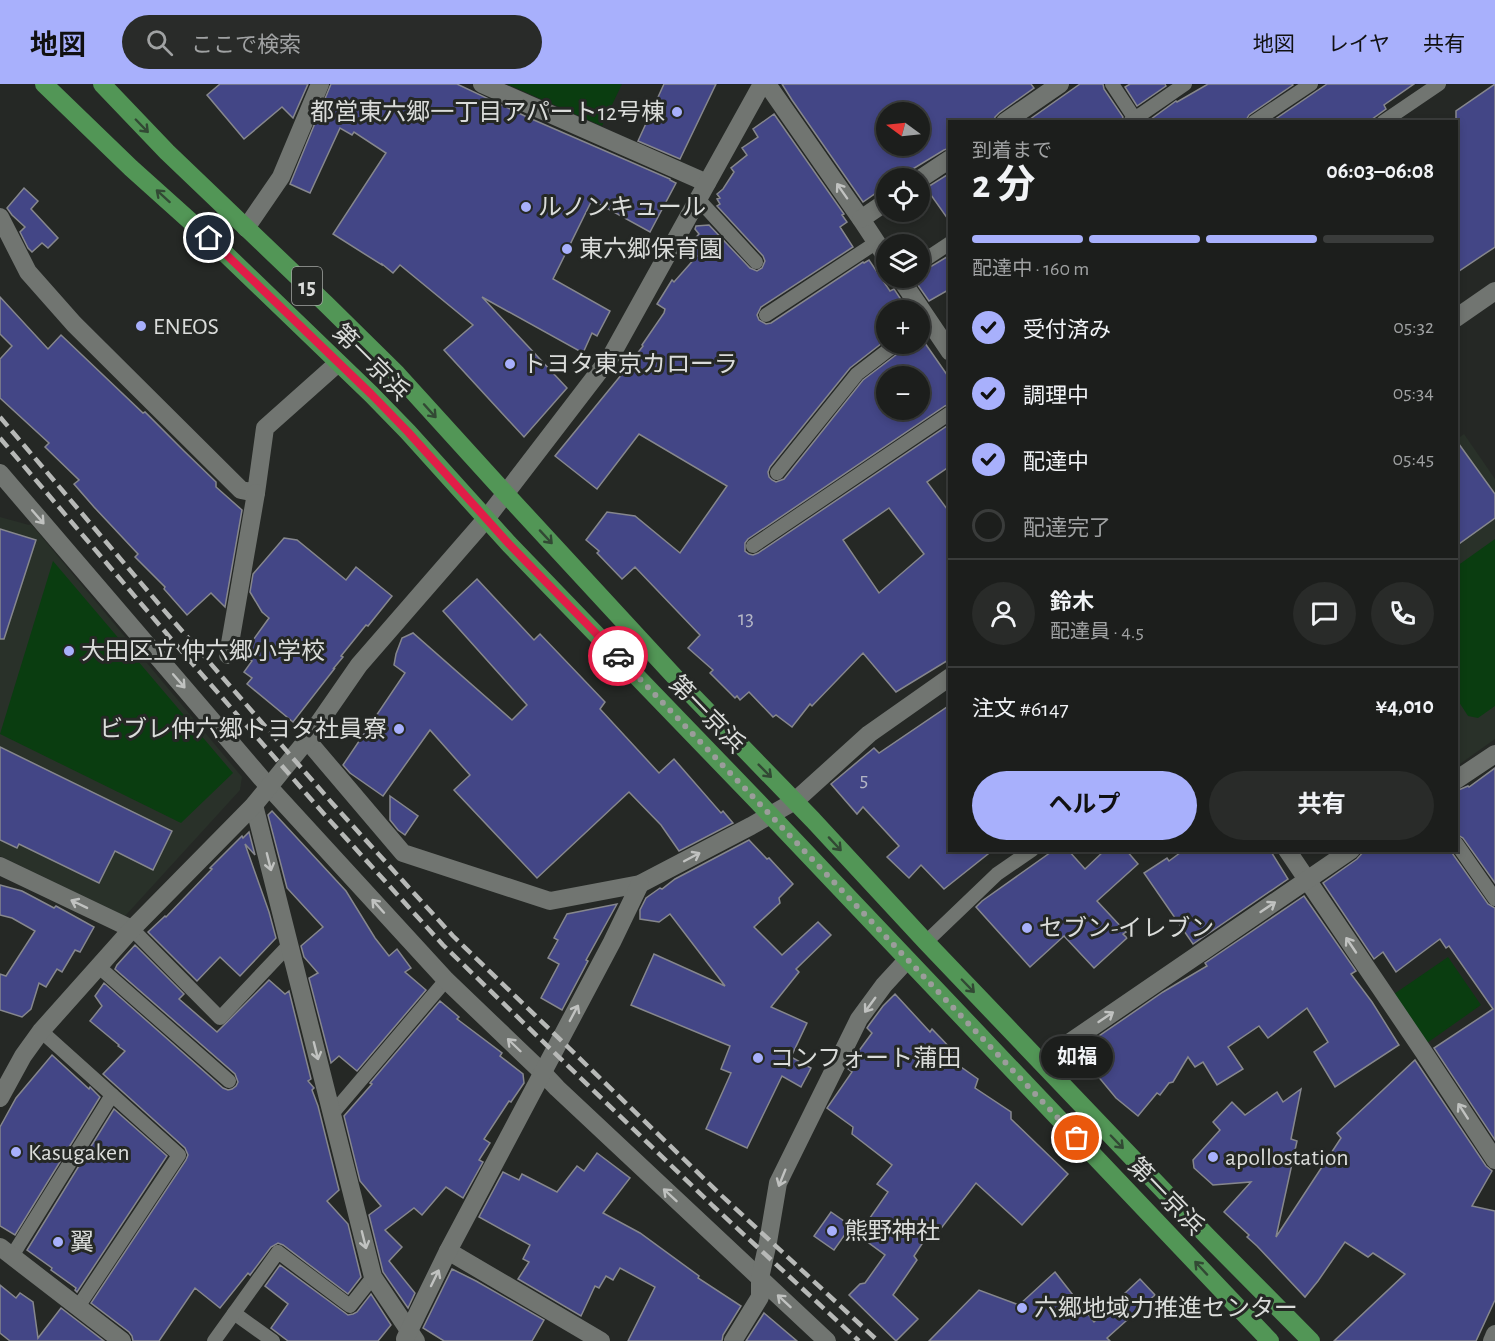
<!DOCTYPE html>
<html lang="ja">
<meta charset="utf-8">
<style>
body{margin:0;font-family:"Alegreya Sans","Noto Sans JP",sans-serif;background:#292b29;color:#f1f3f6;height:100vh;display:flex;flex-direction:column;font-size:22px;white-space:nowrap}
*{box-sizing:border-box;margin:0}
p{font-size:20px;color:#a0a2a3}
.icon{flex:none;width:33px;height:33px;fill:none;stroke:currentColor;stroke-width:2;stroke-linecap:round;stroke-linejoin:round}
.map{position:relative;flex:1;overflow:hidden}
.side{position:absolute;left:948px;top:36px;width:510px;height:732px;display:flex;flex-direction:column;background:#1c1e1c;border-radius:0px;box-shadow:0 3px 9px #0003,0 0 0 2px #3a3c3b}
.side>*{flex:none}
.needle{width:39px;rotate:285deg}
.buttons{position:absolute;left:876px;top:18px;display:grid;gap:12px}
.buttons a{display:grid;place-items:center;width:54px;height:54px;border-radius:50%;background:#1c1e1c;box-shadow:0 3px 9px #0003,0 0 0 2px #3a3c3b;font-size:30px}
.pin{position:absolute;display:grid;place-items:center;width:51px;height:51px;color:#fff;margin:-26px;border:3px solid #fff;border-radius:50%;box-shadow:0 2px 6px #0007}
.courier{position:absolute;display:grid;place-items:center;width:60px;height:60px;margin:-30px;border:4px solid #e11d48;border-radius:50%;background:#fff;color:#222;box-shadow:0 2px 8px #0007}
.bubble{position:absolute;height:42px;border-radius:21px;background:#1c1e1c;box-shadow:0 3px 9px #0003,0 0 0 2px #3a3c3b;font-size:20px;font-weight:700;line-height:42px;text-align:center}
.summary em{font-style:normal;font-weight:700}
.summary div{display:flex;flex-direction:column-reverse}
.summary{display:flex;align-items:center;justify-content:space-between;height:102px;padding:0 24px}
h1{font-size:39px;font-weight:700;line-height:45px}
.bar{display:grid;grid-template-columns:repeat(4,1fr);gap:9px 6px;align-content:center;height:72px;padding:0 24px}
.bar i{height:8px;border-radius:4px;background:#3a3c3b}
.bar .current{background:#a8b0fc}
.bar p{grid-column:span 4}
.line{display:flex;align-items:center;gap:15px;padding:0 24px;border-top:2px solid #3a3c3b}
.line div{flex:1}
.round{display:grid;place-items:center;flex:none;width:63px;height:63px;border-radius:32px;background:#292b29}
ol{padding:0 24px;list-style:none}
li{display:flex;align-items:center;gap:18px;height:66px}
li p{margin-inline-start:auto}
li .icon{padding:6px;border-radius:50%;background:#a8b0fc;color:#111;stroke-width:4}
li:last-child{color:#a0a2a3}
li i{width:33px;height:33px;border:3px solid #3a3c3b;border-radius:50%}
.cta{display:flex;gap:12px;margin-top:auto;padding:12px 24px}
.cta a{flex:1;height:69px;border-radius:36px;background:#a8b0fc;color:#111;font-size:24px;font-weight:700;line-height:69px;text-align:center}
.cta a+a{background:#292b29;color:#f1f3f6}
header{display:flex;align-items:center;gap:36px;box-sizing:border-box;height:84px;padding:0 30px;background:#a8b0fc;color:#111}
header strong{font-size:28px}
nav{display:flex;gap:33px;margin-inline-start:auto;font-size:21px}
.search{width:420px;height:54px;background:#292b29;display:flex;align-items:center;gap:15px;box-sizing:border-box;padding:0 21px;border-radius:33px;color:#a0a2a3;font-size:22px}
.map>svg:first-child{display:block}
</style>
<header>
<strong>地図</strong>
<div class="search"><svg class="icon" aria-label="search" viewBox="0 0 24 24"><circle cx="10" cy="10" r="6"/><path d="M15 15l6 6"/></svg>ここで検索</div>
<nav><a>地図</a><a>レイヤ</a><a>共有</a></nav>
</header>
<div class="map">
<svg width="1495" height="1257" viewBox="0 0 1495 1257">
<rect width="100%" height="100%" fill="#252825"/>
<!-- built -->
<g fill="#293129">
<polygon points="1464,350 1495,395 1495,655 1457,682 1456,356"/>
<polygon points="0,433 29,441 31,440 242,693 240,706 125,832 0,772"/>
</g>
<!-- green -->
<g fill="#0a3d10">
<polygon points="507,0 622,0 602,42"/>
<polygon points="1495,455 1495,622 1478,634 1468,632 1457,615 1457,482"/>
<polygon points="53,477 233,689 181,739 0,650"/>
<polygon points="1448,873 1481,921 1427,959 1394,910"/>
</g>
<!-- building -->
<g fill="#434686" stroke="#86878d" stroke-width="1.5" fill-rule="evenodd">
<polygon points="220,0 308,0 293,34 282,23 244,55 207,11"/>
<polygon points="331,0 457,0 527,33 670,95 670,96 676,99 650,148 592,116 553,195 610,227 597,252 592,249 583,269 482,213 567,304 524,353 444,266 473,241 400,181 393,189 382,180 382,181 333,150 386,69 354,48 352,51 340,44 310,109 290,100"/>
<polygon points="664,0 716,0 680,75 638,57"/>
<path d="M 782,0 L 1031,0 L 1034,4 L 999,29 L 995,33 L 994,38 L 950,38 L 950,64 L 944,66 L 898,94 L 886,94 L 886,102 L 863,118 L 792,16 ZM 886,28 L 920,28 L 920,62 L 886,62 Z"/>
<polygon points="1080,0 1103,0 1104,5 1123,33 1121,38 1026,38"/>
<polygon points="1130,0 1165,0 1166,2 1137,22 1125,3"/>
<polygon points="1208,0 1292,0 1293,1 1249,31 1245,38 1147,38 1176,17 1177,18"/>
<polygon points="1327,0 1414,0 1384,21 1386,25 1368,38 1271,38"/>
<polygon points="1495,0 1495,163 1456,189 1456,27"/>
<path d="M 774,30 L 844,130 L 842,131 L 847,138 L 840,143 L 853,163 L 761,223 L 757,231 L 759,236 L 766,240 L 771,239 L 863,178 L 864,179 L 869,176 L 890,207 L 894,205 L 908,226 L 886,226 L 886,256 L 850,284 L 770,383 L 768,388 L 769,393 L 772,396 L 776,398 L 784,395 L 863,296 L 901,267 L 905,260 L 920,260 L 920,252 L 950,295 L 950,320 L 945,322 L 748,455 L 745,459 L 745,467 L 749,470 L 753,471 L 758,469 L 950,340 L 950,382 L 927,398 L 950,429 L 950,575 L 896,608 L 863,569 L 812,622 L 810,620 L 792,643 L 776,631 L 773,633 L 749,608 L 740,616 L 737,612 L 735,614 L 710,589 L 713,586 L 688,564 L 700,551 L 635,483 L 622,495 L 597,469 L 599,467 L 586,456 L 607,428 L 635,432 L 680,469 L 727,402 L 639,350 L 597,405 L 555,372 L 631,279 L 630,279 L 643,262 L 642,261 L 664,229 L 665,225 L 657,220 L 672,196 L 674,198 L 697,172 L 688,162 L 699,150 L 695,145 L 696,142 L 709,141 L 750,184 L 757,187 L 762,184 L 765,177 L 763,172 L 717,122 L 720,120 L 717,115 L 720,114 L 717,110 L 723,105 L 734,88 L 731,84 L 747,71 L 742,64 L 758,53 L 753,45 ZM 886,292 L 920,292 L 920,326 L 886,326 ZM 889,424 L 924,470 L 879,509 L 843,456 Z"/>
<polygon points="950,89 950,138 926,104"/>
<polygon points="24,104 38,117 31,125 58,154 48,164 42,159 32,168 28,164 20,148 25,143 12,131 7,124"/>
<polygon points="950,171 950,205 929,217 913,194 920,194 920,189"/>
<polygon points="0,213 48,265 61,251 143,329 145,328 184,367 216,398 216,403 242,426 225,523 211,509 187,531 164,505 165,503 135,473 138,470 94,423 74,400 79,396 45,363 49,359 0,314 0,275 12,262 0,250"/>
<polygon points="1456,356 1495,410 1495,434 1456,462"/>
<polygon points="0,445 36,456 4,555 0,555"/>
<polygon points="284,454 297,456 346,496 356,483 392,512 368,542 366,541 341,572 343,573 333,585 335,584 293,638 247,600 252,594 244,588 252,577 243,570 269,534 262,528 250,508 253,490"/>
<polygon points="477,495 534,556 540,550 605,618 600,625 659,689 674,675 721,729 723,727 733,739 679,767 661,741 629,708 537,794 454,706 470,691 430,646 383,712 350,689 343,681 405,589 394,581 396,570 402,554 413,549 512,636 527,621 443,527"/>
<polygon points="950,621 950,766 993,766 944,805 921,781 909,794 887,773 899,762 863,723 857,730 831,700 874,664 879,669"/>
<polygon points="0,663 172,747 153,786 115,767 99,799 19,760 17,764 0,756"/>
<polygon points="1495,684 1495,799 1463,754 1456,750 1456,707 1468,702 1469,703"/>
<polygon points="390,712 418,732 405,751 398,746 390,736"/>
<polygon points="272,727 346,807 375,854 389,872 397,865 411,884 405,888 426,906 357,987 339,972 331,979 309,894 318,889 304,873 301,862 323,843 287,804 268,731"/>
<polygon points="249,748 255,771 245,760 269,828 276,854 240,892 220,873 197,897 148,848 165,832 166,833 212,785 210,784 242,752 243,754"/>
<polygon points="749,756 767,775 769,774 793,800 779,814 780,819 754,843 782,871 818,838 831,851 796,885 799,888 771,923 807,939 791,973 811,984 801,1003 782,992 747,1064 706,1045 731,989 721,985 730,962 631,921 654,870 725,902 670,830 659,838 640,835 640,826 646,814 660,804 662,805 675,795"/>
<polygon points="1054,766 1068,766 1085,785 1105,766 1126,766 1138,780 1097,817 1126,848 1123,850 1127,854 1094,884 1064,852 1030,883 976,823 982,817"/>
<polygon points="1184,766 1270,766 1288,795 1193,860 1144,789 1167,774 1169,777"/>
<polygon points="1365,766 1450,766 1488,820 1495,824 1495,1056 1434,964 1493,925 1449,862 1446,864 1440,855 1396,888 1383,868 1374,875 1323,799 1357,775"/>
<polygon points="0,801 22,807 54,824 56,822 94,843 80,868 75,866 62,888 57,885 46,903 39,899 31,925 22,933 0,926 0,890 6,892 35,847 12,834 0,831"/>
<polygon points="1304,812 1356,887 1351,890 1372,918 1399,961 1335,1003 1314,968 1328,958 1307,924 1268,954 1259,942 1228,963 1243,985 1217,1001 1203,978 1195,983 1188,973 1173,998 1169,999 1160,1011 1157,1009 1138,1032 1116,1014 1077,967 1163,908 1207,882 1205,879"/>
<polygon points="617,820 586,876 588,877 562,926 541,914 559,880 548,874 558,856 554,854 567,830"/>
<polygon points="135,861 184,910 179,915 217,948 269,896 285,910 289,907 311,995 308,997 314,1004 312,1006 318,1022 339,1106 327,1117 348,1140 361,1193 348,1210 283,1161 278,1159 271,1163 250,1191 248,1189 220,1224 195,1204 159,1257 133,1257 132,1252 129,1248 91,1219 186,1076 188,1071 185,1064 103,990 125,967 118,962 119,961 90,937 102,922 95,912 104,899 223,1004 228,1006 232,1005 236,1002 238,998 235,990 115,885 117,881"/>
<polygon points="895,910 930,948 932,945 958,972 954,978 978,995 975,1004 1011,1028 1011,1035 1068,1090 1022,1141 976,1099 939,1147 933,1143 914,1172 917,1176 893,1211 918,1235 896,1257 849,1211 860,1200 865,1199 885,1171 858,1151 888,1108 877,1100 892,1081 852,1050 853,1043 827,1024 852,988 847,984 850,979 872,949 867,944 869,941 883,922"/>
<polygon points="440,917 459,933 457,935 502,969 500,972 523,990 524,999 511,1018 509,1017 484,1055 490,1059 479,1076 483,1078 463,1114 446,1103 422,1131 414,1124 385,1146 402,1163 389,1177 415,1209 408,1224 383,1188 369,1131 381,1122 360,1097 344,1032 372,1000 370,999"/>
<polygon points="52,971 89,1005 90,1003 100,1013 15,1151 0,1142 0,1043 16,1014"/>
<polygon points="1415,976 1486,1082 1492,1087 1472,1122 1495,1127 1495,1216 1476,1257 1334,1257 1405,1190 1373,1169 1368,1173 1345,1158 1318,1197 1305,1213 1257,1162 1247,1153 1249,1151 1224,1128 1251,1098 1213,1101 1194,1084 1193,1076 1220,1046 1213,1038 1232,1018 1245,1031 1277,1008 1283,1018 1301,1005 1291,1055 1297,1057 1276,1153 1341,1054 1337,1049"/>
<polygon points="114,1025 167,1072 77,1208 75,1206 76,1204 51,1186 52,1184 27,1166"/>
<polygon points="597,1069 630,1094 603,1129 640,1149 699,1192 698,1194 741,1222 723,1251 722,1257 628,1257 655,1203 620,1184 613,1196 606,1192 599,1204 595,1202 581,1232 518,1195 529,1178 523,1175 530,1161 479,1133 503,1088 519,1096 522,1090 557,1108 577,1082 584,1087"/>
<polygon points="831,1128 851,1142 834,1166 814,1152"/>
<polygon points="280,1181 348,1231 353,1230 357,1228 371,1210 391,1241 378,1257 288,1257 271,1244 288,1220 265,1202"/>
<polygon points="452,1185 476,1197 544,1236 532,1257 444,1257 423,1244"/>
<polygon points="1055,1188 1094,1238 1140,1195 1155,1211 1107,1254 1110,1257 929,1257 979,1206 1019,1221"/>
<polygon points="0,1201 16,1214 20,1209 33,1218 38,1254 61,1224 104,1257 10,1257 0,1249"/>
<polygon points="764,1229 797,1257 746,1257"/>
</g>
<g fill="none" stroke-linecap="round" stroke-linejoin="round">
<!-- service -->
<g stroke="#717571" stroke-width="14">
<polyline points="1112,0 1137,38"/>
<polyline points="1130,38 1185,0"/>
<polyline points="1254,38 1311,0"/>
<polyline points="1383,38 1439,0"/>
<polyline points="698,115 756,178"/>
<polyline points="920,179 950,159"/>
<polyline points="766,231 877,158"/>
<polyline points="777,389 857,290 896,260"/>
<polyline points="753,462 950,329"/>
<polyline points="1456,759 1495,815"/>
<polyline points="132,845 220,934 290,860"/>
<polyline points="926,858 997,790 1032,766"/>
<polyline points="99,883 229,997"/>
<polyline points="41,947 179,1071 78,1223"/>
<polyline points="332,1030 446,896"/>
<polyline points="12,1172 112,1011"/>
<polyline points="234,1229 273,1257"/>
<polyline points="214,1257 278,1168 350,1222 373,1193"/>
</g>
<!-- minor -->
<g stroke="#717571" stroke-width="18">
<polyline points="482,0 707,99"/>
<polyline points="767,0 861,135 886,173"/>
<polyline points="1005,38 1060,0"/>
<polyline points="920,95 950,75"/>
<polyline points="0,133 28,188 74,240 241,406 256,409 265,344 338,279"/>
<polyline points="861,135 886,118"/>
<polyline points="246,144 281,93 320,0"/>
<polyline points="900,194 950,268"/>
<polyline points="1456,234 1495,207"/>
<polyline points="0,389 269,703 446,896 542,988 557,1004 827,1257"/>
<polyline points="228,571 256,409"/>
<polyline points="307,656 403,769 550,817 640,800 751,742 795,717 869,650 950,593"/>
<polyline points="1456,696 1495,670"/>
<polyline points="254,721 373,1193 416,1257"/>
<polyline points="1287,766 1423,967 1495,1076"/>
<polyline points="0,782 132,845"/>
<polyline points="1041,978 1351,766"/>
<polyline points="448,1167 601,1257"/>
<polyline points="405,1255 448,1167 612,858 640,800"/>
<polyline points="733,1257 760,1213 760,1194 768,1158 778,1099 859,935 884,901 907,876"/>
<polyline points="1492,1257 1495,1250"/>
</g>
<!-- tertiary -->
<g stroke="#717571" stroke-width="18">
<polyline points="0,1014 23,972 41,947 132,845 254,721 307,656 359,581 486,435 611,272 762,0"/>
<polyline points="0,1163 122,1257"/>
</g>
<!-- trunk -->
<g stroke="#529656" stroke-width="18">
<polyline points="44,0 131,84 209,154 371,310 408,348 509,460 757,717 1270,1257"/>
<polyline points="102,0 167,68 326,220 397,290 506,410 686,605 813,736 926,858 1207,1152 1311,1257"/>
</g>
<!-- rail -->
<g stroke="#b7b9b7" stroke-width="4.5" stroke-dasharray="12 6" stroke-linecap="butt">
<polyline points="0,333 163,525 332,719 453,852 722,1112 878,1257"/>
<polyline points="0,354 184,570 324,730 443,861 713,1122 859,1257"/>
</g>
</g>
<!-- one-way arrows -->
<defs><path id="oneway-shaft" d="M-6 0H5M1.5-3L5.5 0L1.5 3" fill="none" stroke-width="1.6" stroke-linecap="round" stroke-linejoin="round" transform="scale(1.5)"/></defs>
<g stroke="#324934">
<use href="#oneway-shaft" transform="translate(142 42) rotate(46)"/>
<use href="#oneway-shaft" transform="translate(163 112) rotate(-138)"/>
<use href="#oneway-shaft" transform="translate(430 327) rotate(48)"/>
<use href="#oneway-shaft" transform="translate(546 453) rotate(47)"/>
<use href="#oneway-shaft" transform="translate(765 687) rotate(45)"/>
<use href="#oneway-shaft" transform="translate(835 760) rotate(47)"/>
<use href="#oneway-shaft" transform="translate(968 902) rotate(46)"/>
<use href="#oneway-shaft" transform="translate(1117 1058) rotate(46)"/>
<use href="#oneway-shaft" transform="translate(1201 1184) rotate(-133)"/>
</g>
<g stroke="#c0c2c0">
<use href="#oneway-shaft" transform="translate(842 107) rotate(-125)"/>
<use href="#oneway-shaft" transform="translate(38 433) rotate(49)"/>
<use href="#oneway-shaft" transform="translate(179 597) rotate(49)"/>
<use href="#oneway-shaft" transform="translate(692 773) rotate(-28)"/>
<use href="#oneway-shaft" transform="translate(269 778) rotate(76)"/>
<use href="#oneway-shaft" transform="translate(79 820) rotate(-154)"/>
<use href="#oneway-shaft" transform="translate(378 822) rotate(-132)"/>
<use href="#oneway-shaft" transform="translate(1268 823) rotate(-34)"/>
<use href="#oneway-shaft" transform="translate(1351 861) rotate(-124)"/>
<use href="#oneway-shaft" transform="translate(870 921) rotate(126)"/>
<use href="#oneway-shaft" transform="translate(574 929) rotate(-62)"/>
<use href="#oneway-shaft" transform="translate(1106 933) rotate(-34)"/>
<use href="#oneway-shaft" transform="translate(514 961) rotate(-136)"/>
<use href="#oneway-shaft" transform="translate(316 967) rotate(76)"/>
<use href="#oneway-shaft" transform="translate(1463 1027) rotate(-123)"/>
<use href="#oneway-shaft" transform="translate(782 1094) rotate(112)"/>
<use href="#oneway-shaft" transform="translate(670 1111) rotate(-137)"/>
<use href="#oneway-shaft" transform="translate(364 1156) rotate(76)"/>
<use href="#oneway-shaft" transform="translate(435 1194) rotate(-64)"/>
<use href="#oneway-shaft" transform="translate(784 1217) rotate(-137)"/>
</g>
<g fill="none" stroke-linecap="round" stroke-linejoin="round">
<!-- done -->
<polyline stroke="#9b9d9b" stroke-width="6" stroke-dasharray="0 10.8" points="618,572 757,717 1077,1054"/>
<!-- route -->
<polyline stroke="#e11d48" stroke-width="8" points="209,154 371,310 408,348 509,460 618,572"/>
</g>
<!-- markers -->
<g fill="#a8b0fc" stroke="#252825" stroke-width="2">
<circle cx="677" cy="28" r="6"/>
<circle cx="526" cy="123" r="6"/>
<circle cx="567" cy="165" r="6"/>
<circle cx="141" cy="242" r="6"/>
<circle cx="510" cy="280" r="6"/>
<circle cx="69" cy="567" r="6"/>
<circle cx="399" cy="645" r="6"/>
<circle cx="1027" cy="844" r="6"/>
<circle cx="758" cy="974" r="6"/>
<circle cx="16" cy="1068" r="6"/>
<circle cx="1213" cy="1073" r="6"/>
<circle cx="832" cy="1147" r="6"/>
<circle cx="58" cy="1158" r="6"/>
<circle cx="1022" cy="1224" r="6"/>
</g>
<g text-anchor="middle" stroke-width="6" stroke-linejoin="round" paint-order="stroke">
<!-- number labels -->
<g font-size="21" fill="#b4b6c5">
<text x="746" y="541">13</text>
<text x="864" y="702">5</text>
</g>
<!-- shield labels -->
<rect fill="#252825" stroke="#a4a6a4" stroke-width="1.5" x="292" y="183" width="30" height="38" rx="4.5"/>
<g font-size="22" font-weight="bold" fill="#dadcda">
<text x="307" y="210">15</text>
</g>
<!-- poi labels -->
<g font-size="24" fill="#dadcda" stroke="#252825" text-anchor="start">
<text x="665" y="36" text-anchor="end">都営東六郷一丁目アパート12号棟</text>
<text x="538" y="131">ルノンキュール</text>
<text x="579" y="173">東六郷保育園</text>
<text x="153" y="250">ENEOS</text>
<text x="522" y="288">トヨタ東京カローラ</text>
<text x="81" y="575">大田区立 仲六郷小学校</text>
<text x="387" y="653" text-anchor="end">ビブレ仲六郷トヨタ社員寮</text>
<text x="1039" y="852">セブン-イレブン</text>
<text x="770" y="982">コンフォート蒲田</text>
<text x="28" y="1076">Kasugaken</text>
<text x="1225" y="1081">apollostation</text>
<text x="844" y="1155">熊野神社</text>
<text x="70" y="1166">翼</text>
<text x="1034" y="1232">六郷地域力推進センター</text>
</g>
<!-- street labels -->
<g font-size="24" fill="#dadcda" stroke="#252825">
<text transform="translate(371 278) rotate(45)" y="8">第一京浜</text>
<text transform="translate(707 630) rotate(46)" y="8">第一京浜</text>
<text transform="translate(1166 1112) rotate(46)" y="8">第一京浜</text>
</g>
</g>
</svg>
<div class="buttons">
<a><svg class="needle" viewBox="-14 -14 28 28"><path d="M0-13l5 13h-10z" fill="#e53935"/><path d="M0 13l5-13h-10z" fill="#a0a2a3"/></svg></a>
<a><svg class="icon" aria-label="locate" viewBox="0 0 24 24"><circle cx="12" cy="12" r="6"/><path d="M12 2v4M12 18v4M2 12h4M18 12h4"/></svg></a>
<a><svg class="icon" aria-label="layers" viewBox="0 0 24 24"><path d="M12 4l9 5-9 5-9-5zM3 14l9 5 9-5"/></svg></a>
<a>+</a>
<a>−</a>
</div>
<div class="pin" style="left:1077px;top:1054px;background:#ea580c"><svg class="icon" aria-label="bag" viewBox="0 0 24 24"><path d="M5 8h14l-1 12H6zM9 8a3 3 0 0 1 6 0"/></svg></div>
<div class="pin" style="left:209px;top:154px;background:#1f2937"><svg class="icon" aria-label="home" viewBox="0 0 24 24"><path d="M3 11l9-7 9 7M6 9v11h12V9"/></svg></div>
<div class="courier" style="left:618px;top:572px"><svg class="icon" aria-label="car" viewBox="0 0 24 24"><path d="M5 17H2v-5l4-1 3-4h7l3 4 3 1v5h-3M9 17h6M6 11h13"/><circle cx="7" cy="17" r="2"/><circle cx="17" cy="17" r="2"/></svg></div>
<div class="bubble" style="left:1041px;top:952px;width:72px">如福</div>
<section class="side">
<div class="summary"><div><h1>2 分</h1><p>到着まで</p></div><em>06:03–06:08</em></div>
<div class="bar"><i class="current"></i><i class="current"></i><i class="current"></i><i></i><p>配達中 · 160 m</p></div>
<ol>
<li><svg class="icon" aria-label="check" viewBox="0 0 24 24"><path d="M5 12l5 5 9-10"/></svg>受付済み<p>05:32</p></li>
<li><svg class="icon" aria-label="check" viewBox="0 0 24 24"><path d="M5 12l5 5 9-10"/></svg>調理中<p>05:34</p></li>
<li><svg class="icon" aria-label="check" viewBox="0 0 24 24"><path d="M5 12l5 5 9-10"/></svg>配達中<p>05:45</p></li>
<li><i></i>配達完了</li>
</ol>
<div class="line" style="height:108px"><a class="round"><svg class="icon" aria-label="person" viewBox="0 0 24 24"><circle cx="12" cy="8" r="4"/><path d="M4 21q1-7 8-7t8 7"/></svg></a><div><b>鈴木</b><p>配達員 · 4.5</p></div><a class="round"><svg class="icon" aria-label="chat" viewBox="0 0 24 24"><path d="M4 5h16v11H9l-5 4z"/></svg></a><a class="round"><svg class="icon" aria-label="phone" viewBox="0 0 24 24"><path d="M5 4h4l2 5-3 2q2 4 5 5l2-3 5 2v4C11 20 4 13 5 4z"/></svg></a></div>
<div class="line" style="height:78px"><div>注文 #6147</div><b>¥4,010</b></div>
<div class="cta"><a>ヘルプ</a><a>共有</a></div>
</section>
</div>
